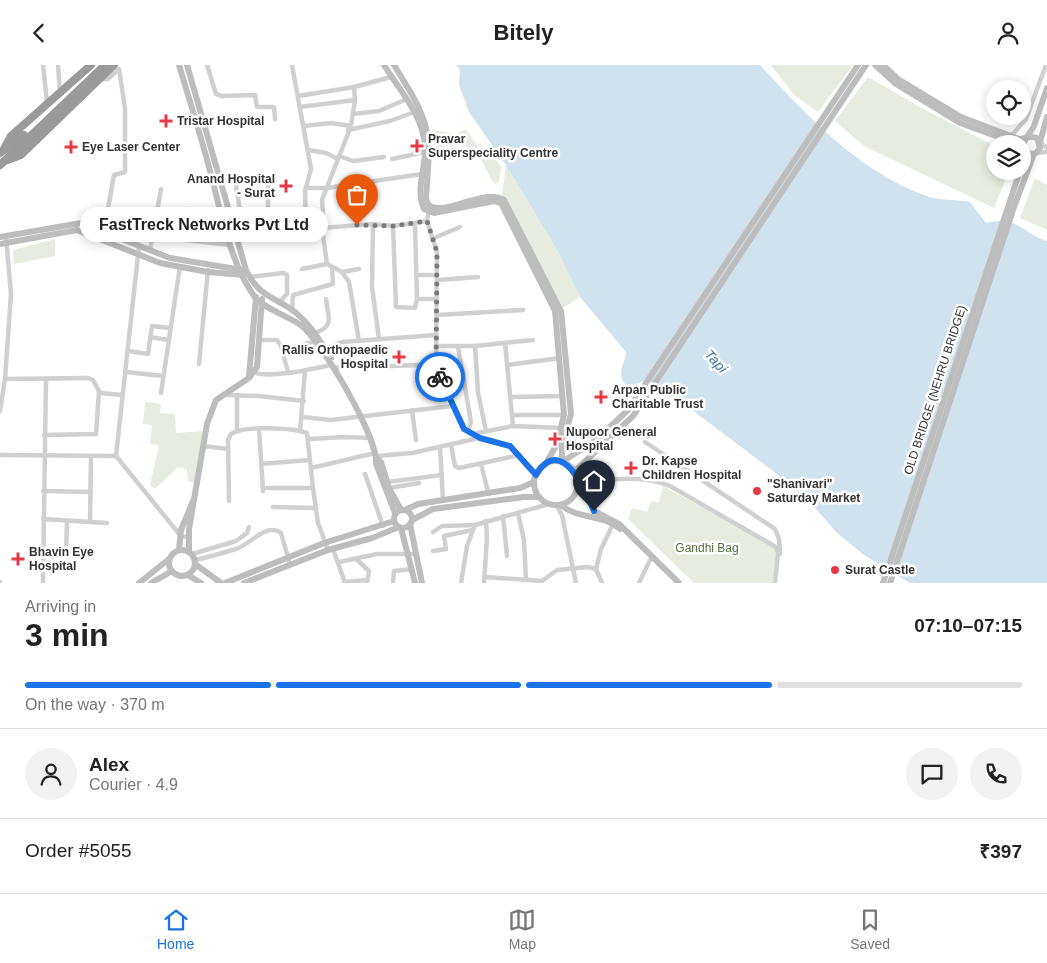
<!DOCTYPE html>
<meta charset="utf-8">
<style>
body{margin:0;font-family:Arial,sans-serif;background:#f2f2f2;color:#222;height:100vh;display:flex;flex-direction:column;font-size:19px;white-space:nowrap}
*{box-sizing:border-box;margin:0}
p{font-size:16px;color:#767676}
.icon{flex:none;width:28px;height:28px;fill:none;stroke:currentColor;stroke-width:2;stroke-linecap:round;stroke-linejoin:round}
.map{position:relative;height:518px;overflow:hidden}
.details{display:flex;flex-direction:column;background:#fff;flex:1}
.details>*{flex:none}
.fabs{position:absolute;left:986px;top:15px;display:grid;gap:10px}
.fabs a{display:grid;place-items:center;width:45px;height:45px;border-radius:50%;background:#fff;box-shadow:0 2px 12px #0003;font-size:25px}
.pin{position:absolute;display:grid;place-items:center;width:42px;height:42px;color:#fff;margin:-51px -21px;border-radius:50% 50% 50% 0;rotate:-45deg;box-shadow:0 0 5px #0007}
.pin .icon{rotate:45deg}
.courier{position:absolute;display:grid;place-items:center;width:50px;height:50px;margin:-25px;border:4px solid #1a73e8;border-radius:50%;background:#fff;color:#222;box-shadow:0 1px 6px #0007}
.bubble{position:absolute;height:35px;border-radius:18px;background:#fff;box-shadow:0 2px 12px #0003;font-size:16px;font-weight:600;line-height:35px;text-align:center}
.head em{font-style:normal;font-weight:600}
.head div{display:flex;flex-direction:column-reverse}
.head{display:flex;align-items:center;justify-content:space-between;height:85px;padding:0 25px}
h1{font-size:32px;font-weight:600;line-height:38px}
.bar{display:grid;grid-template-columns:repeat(4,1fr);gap:8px 5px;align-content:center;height:60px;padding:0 25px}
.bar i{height:6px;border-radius:4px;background:#e0e0e0}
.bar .current{background:#1a73e8}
.bar p{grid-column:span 4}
.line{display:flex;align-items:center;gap:12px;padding:0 25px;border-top:1px solid #e0e0e0}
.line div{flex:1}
.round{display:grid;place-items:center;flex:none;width:52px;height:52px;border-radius:26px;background:#f2f2f2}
header{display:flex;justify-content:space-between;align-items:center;height:65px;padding:0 25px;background:#fff;font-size:22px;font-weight:600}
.tab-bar{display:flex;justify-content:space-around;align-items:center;height:70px;border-top:1px solid #e0e0e0;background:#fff;font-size:14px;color:#767676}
.tab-bar a{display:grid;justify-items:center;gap:2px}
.tab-bar .current{color:#1a73e8}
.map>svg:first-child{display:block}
</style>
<header><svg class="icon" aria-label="back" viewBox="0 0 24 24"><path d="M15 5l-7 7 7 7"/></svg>Bitely<svg class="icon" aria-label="person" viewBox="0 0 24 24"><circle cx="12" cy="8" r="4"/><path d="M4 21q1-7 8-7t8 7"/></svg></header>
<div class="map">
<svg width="1047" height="518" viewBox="0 0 1047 518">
<rect width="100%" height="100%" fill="#fff"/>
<!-- green -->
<g fill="#e6ecdf">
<polygon points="771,0 853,0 818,47 794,30"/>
<polygon points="868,12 927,46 995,81 995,106 1009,106 994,143 864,81 835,56"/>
<polygon points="466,64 480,85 490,86 501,102 499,117 494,119 478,88 471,90 464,77 437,83 434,65 455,69"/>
<polygon points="506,100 557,185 580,232 563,243 502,130"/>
<polygon points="1035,113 1047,120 1047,165 1020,153"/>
<polygon points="55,174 55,191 14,199 13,185"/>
<polygon points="145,337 161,339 160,348 175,349 176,368 203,366 195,418 188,416 187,404 178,402 155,424 150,420 159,380 150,379 152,360 143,359"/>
<polygon points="663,421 773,481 776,486 773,518 694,518 628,454 632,443 647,447 651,436 659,437"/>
</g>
<!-- water -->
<path fill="#cfe2ee" d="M 457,0 L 760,0 C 808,51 857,105 924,130 C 939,136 954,134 970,137 L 986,158 C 1018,150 1022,168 1047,176 L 1047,518 L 910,518 L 864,490 L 836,467 L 802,428 L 671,329 L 647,315 L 633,320 L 625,319 C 616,307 625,300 626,287 L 580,232 L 557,185 L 506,100 L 469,47 L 459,20 L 460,6 Z"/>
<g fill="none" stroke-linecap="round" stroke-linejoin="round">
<!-- street -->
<g stroke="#d0d0d0" stroke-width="4.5">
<polyline points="43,0 47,38"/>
<polyline points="58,0 60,28"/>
<polyline points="207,0 216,29 222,31 255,30 257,42 274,42 275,54"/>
<polyline points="292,0 311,104 305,126 306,165"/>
<polyline points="298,31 354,22 391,12"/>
<polyline points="300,42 355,35"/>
<polyline points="353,49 379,46 407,34"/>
<polyline points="304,61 331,58 351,61"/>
<polyline points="348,65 390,56 417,46"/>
<polyline points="1011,71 1026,54 1046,0"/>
<polyline points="1040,77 1047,83"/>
<polyline points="308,85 326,88 338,94"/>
<polyline points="1036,88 1047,87"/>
<polyline points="339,91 353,96 384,92"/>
<polyline points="392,94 425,87"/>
<polyline points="235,116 244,169"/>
<polyline points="268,119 268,168"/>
<polyline points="306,123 327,123 422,109"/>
<polyline points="187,144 221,148"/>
<polyline points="429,145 427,156 437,187 436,303 465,364 479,373 510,381 536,411"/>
<polyline points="107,149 154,156"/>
<polyline points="81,158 107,149 114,110 125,107 125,43 119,4 108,14 100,14"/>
<polyline points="373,159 372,222 379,274"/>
<polyline points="184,160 226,164"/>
<polyline points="393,161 396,242 415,243 417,234 415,158"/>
<polyline points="324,162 322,135 351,61 355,35 354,22"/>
<polyline points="322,163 327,199"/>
<polyline points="227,168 244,169 373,159 393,161 427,156"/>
<polyline points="434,173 460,162"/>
<polyline points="185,175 231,180"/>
<polyline points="150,185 161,124"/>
<polyline points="302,204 327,199 342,207 349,217 359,276"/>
<polyline points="342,207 359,204"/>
<polyline points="416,210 437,210"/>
<polyline points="250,212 283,208 287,210 287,229 279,238"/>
<polyline points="438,215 478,212"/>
<polyline points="417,234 437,234"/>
<polyline points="292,245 293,230 333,219 332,202"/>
<polyline points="437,250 523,245"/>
<path d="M 315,268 C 335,261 328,252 326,234"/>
<polyline points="150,272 168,275"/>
<polyline points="260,275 277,275 281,281 288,307"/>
<polyline points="505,278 513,361"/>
<polyline points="436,281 475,281 533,275"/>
<polyline points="475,281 478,327 486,366"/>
<polyline points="458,282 471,357 468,366"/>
<polyline points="325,283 342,277 436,270"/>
<polyline points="282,285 317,276"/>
<polyline points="129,286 148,289 152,261 170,263"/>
<polyline points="199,299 208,205"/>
<polyline points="507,300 560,293"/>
<polyline points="126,307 163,311"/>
<path d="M 252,307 C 271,314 311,304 331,300 L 337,303 L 420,300 L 436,303"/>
<polyline points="5,314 88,313 93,315 100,328 123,330"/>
<polyline points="161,328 180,201"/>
<polyline points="226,330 259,331 304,336"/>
<polyline points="237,330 237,365"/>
<polyline points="510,332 563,331"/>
<polyline points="412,345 416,375"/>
<polyline points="0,346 5,314 11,229 6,172"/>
<polyline points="512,350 564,350"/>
<polyline points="303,352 331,355 452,341"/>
<polyline points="259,364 263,426"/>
<polyline points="300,366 305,306"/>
<polyline points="472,369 513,361 562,363"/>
<polyline points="44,370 96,369 99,326"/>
<polyline points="309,374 345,372 371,373"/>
<polyline points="645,377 775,464 779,474 780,489"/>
<polyline points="451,380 455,401 459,403 520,390"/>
<polyline points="203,381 228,384"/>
<polyline points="440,382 443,436"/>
<polyline points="0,390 116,391 180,470 188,473"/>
<polyline points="116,391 139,181"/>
<polyline points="377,391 412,388 479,373"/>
<polyline points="261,399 309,395"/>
<polyline points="481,399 488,427"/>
<polyline points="311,403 375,388"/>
<polyline points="365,409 383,461"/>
<polyline points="387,417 442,410"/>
<path d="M 581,420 C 611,414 641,409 670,421 L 776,482 L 778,488 L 775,518"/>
<polyline points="267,423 313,423 318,458 328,485"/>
<polyline points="389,423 419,418"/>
<polyline points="43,426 91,427"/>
<path d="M 229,436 L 228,375 L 231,369 C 243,360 293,363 307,368 L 313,423"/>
<polyline points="556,440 562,450 576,518"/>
<polyline points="273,442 315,443"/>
<polyline points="518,448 524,475 526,514"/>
<polyline points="503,451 507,491"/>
<polyline points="43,454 107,458"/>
<polyline points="90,457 91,392"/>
<polyline points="433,467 442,461 475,460"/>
<polyline points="333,484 345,518"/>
<polyline points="433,486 446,484 444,471 473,465"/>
<polyline points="192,489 236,476 247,468 249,462"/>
<polyline points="66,491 67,456"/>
<polyline points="356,494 369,506 367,518"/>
<path d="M 195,495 C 209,492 223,488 236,484 C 250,480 266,457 281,468 L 290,500"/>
<polyline points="339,497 377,489 416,489"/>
<polyline points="596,504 601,484 613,459"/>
<polyline points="485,512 542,516 557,505 587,502 596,504 602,518"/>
<polyline points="0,517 0,518"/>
<polyline points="345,517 367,515"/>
<polyline points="43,518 46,313"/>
<polyline points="393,518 394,506 412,504"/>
<polyline points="461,518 467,481 475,460 549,439"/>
<polyline points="484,518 487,474 486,456"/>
<polyline points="639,518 650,495"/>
</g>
<!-- secondary -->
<g stroke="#bdbdbd" stroke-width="6">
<path d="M 179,0 C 189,34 200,68 209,102 C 220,142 229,196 254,231 C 262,243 289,251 302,261 C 322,277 379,374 376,399 L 395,448"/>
<path d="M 187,0 L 246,205 C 260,233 272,230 295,247 C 310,259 321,277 331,293"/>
<path d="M 384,0 C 400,26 424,51 425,83 C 426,104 415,124 424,144 L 434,148 L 494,136 L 501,138 L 555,246 L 564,350 L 557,379 L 545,400"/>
<path d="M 394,0 C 408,23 425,47 428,74 C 430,93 427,113 426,133 L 428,139 C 443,154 483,122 504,135 L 561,246 L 571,349 L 562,380 L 562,397"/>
<polyline points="875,0 896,19 960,58 1018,79"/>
<path d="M 883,0 L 898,14 L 961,52 L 1019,74 C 1026,74 1030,70 1037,73 L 1040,83 L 1036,88 L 1031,89 L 1024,85 C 1021,76 1030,69 1034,61 L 1047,23"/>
<polyline points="1040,77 1047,52"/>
<polyline points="1022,98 1024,85"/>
<polyline points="0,172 81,158 170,193 242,205"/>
<polyline points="0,179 77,165 160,198 208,207 244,210"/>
<polyline points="249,311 256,232"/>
<polyline points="377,394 381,397 389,423 401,445"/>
<circle cx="556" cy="418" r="22"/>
<polyline points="562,397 596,375 628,345 858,0"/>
<polyline points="575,406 633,351 866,0"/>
<polyline points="578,417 587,429 594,446 619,459 679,518"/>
<path d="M 561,440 C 577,454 603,449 620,464"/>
<circle cx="403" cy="454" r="9"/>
<polyline points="405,445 418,439 520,423 534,417"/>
<polyline points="412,455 433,444 524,432 539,432"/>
<polyline points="410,459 422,518"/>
<polyline points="401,463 415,518"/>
<circle cx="182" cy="498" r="13"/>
<polyline points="179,485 181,465 193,436"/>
<polyline points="189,487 189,464 207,359 216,335 249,313 257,302 262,234"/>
<polyline points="195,499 221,518"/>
<polyline points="188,510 201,518"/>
<polyline points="139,518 169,494"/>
<polyline points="151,518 172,506"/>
<polyline points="225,518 324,478 394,456"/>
<polyline points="244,518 328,485 372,473 399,462"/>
<polyline points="883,518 1020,106"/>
<polyline points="890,518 1014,142 1034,89"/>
</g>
<!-- highway -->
<g stroke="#9a9a9a" stroke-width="8">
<polyline points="4,84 11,71 91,0"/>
<polyline points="0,88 24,70"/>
<polyline points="5,96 21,90 114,0"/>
<polyline points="0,100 105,0"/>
</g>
</g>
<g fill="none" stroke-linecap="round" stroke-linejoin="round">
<!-- done -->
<polyline stroke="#7a7a7a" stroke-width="5" stroke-dasharray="0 9" points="357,160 393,161 427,156 437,187 436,303 440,312"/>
<!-- route -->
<path stroke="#1a73e8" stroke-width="6" d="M 440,312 L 464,364 L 480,373 L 510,381 L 536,410 C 561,368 585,425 594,446"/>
</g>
<!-- markers -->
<g fill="#e63946" stroke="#fff" stroke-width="2">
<path d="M163.5 48.5h5v5h5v5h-5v5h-5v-5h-5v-5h5z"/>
<path d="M414.5 73.5h5v5h5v5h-5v5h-5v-5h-5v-5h5z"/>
<path d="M68.5 74.5h5v5h5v5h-5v5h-5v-5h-5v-5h5z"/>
<path d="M283.5 113.5h5v5h5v5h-5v5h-5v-5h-5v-5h5z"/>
<path d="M396.5 284.5h5v5h5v5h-5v5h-5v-5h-5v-5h5z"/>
<path d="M598.5 324.5h5v5h5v5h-5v5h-5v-5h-5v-5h5z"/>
<path d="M552.5 366.5h5v5h5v5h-5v5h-5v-5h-5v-5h5z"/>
<path d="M628.5 395.5h5v5h5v5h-5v5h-5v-5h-5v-5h5z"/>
<circle cx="757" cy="426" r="5"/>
<path d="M15.5 486.5h5v5h5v5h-5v5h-5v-5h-5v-5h5z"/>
<circle cx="835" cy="505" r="5"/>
</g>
<g text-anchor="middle" stroke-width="5" stroke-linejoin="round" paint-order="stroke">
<!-- poi labels -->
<g font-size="12" font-weight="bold" fill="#333" stroke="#fff" text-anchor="start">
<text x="177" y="60">Tristar Hospital</text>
<text x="428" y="78">Pravar<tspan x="428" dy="14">Superspeciality Centre</tspan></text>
<text x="82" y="86">Eye Laser Center</text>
<text x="275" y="118" text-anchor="end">Anand Hospital<tspan x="275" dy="14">- Surat</tspan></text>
<text x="388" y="289" text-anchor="end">Rallis Orthopaedic<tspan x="388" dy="14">Hospital</tspan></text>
<text x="612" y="329">Arpan Public<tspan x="612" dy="14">Charitable Trust</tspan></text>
<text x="566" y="371">Nupoor General<tspan x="566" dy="14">Hospital</tspan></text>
<text x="642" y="400">Dr. Kapse<tspan x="642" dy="14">Children Hospital</tspan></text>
<text x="767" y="423">"Shanivari"<tspan x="767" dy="14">Saturday Market</tspan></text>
<text x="29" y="491">Bhavin Eye<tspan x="29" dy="14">Hospital</tspan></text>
<text x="845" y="509">Surat Castle</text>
</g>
<!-- street labels -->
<g font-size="12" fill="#333" stroke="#fff">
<text transform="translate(935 325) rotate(-72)" y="4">OLD BRIDGE (NEHRU BRIDGE)</text>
</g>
<!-- park labels -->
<g font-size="12" fill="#56703f" stroke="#fff">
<text x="707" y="487">Gandhi Bag</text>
</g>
<!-- water labels -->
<g font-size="14" font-style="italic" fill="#3f7597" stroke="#fff">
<text transform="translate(716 296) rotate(48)" y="5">Tapi</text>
</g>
</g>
</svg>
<div class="fabs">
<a><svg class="icon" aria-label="locate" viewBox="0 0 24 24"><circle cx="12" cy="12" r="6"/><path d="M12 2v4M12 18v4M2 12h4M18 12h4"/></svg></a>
<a><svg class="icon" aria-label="layers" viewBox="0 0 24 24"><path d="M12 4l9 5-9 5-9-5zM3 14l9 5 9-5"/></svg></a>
</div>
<div class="pin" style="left:357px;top:160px;background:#ea580c"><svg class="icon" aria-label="bag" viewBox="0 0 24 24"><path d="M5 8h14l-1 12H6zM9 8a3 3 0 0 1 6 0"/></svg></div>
<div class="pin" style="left:594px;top:446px;background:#1f2937"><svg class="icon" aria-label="home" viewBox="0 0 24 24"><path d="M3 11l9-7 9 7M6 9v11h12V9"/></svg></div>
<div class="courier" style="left:440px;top:312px"><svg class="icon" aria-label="bike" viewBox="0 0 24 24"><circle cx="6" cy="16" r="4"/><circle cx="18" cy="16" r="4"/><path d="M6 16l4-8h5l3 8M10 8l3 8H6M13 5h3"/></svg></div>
<div class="bubble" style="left:80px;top:142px;width:248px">FastTreck Networks Pvt Ltd</div>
</div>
<section class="details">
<div class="head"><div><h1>3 min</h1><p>Arriving in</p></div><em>07:10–07:15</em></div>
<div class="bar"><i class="current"></i><i class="current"></i><i class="current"></i><i></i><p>On the way · 370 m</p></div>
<div class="line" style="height:90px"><a class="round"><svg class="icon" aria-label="person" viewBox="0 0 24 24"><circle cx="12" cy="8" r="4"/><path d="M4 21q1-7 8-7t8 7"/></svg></a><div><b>Alex</b><p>Courier · 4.9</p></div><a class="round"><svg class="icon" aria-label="chat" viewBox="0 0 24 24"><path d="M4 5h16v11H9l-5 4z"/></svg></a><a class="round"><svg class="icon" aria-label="phone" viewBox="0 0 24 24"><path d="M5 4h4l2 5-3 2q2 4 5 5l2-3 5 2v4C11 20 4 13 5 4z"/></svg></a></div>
<div class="line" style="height:65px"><div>Order #5055</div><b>₹397</b></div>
</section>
<nav class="tab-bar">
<a class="current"><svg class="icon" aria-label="home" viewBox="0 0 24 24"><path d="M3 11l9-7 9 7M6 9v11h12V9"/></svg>Home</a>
<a><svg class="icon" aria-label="map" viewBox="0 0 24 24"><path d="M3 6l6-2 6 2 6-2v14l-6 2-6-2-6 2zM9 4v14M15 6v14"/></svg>Map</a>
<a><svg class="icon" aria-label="saved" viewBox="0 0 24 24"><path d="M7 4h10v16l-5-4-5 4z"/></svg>Saved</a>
</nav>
